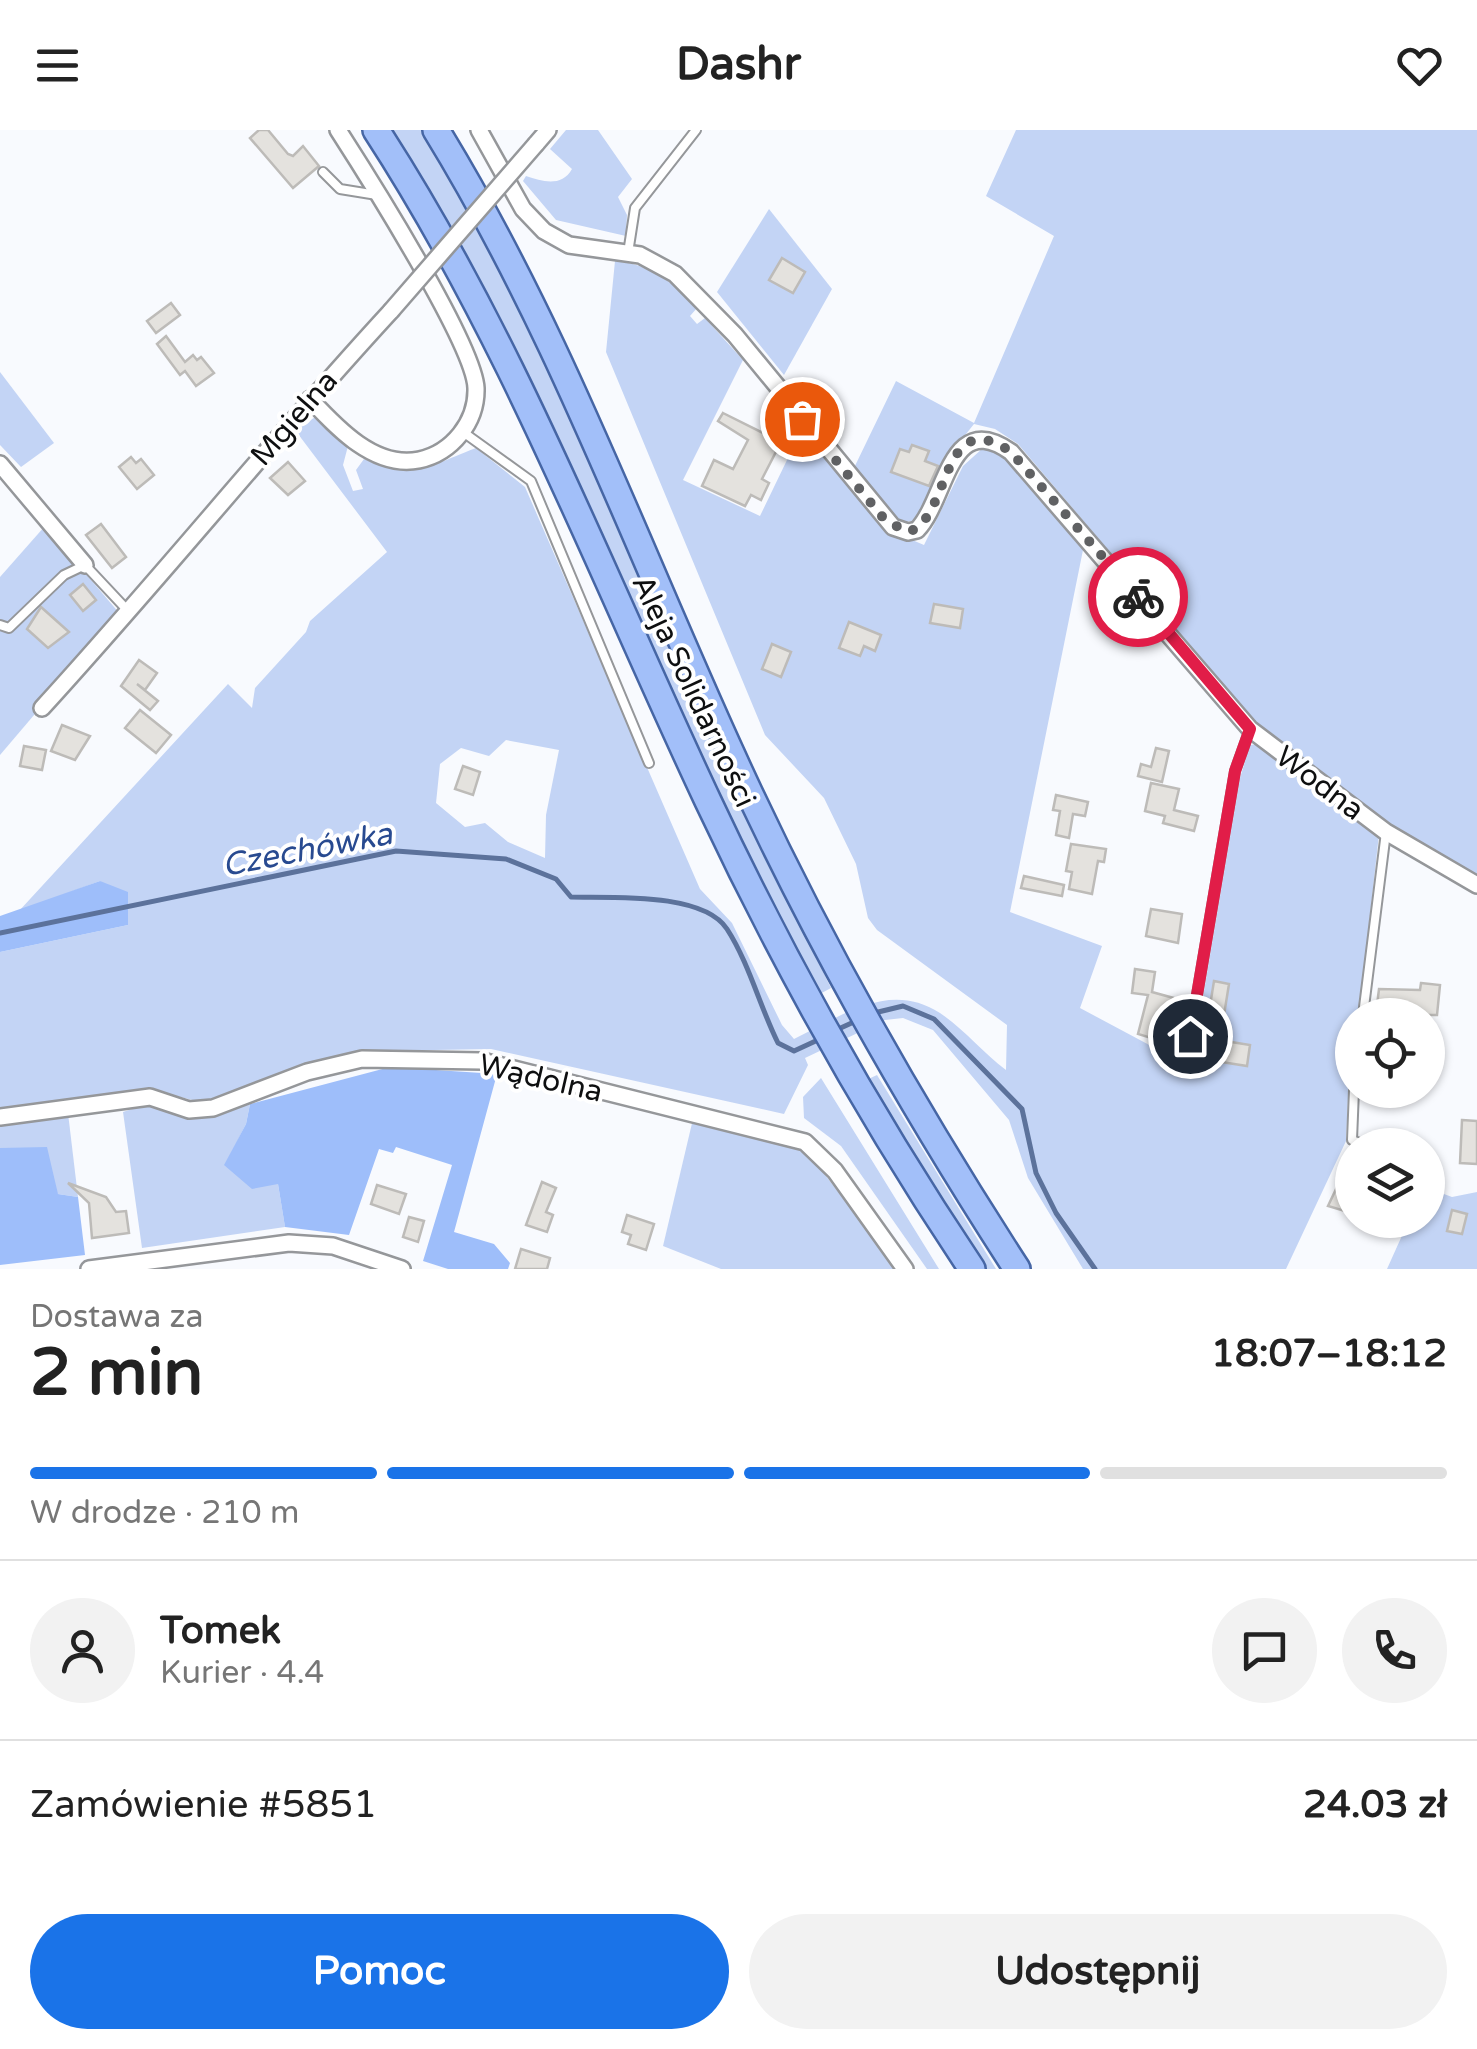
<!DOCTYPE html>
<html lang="pl">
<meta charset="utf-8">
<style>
body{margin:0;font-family:"Varela Round",sans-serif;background:#f2f2f2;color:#222;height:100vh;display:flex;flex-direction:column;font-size:38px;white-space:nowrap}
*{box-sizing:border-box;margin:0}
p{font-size:32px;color:#767676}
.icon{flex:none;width:55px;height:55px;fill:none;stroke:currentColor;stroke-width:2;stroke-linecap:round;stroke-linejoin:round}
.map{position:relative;height:1139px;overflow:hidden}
.drawer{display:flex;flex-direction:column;background:#fff;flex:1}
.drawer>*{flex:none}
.buttons{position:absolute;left:1335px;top:868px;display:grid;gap:20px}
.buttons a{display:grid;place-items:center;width:110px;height:110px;border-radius:50%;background:#fff;box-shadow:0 2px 8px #0004;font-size:50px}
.pin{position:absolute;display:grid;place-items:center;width:85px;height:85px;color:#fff;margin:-42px;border:5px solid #fff;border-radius:50%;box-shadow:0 2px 10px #0007}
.courier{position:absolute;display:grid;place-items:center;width:100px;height:100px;margin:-50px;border:8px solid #e11d48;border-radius:50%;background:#fff;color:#222;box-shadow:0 2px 12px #0007}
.summary em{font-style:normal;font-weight:700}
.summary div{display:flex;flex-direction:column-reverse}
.summary{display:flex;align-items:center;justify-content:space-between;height:170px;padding:0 30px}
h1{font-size:65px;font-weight:700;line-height:75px}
.bar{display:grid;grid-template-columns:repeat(4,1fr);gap:15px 10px;align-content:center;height:120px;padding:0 30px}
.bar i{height:12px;border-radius:8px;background:#e0e0e0}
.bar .current{background:#1a73e8}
.bar p{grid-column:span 4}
.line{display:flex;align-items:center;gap:25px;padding:0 30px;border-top:2px solid #e0e0e0}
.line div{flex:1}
.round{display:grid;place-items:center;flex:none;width:105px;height:105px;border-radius:52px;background:#f2f2f2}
.button{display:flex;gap:20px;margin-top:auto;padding:20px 30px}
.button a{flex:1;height:115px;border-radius:60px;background:#1a73e8;color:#fff;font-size:40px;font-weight:700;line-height:115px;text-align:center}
.button a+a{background:#f2f2f2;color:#222}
header{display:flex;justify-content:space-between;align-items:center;height:130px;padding:0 30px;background:#fff;font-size:45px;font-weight:700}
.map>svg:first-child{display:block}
</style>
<header><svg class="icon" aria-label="menu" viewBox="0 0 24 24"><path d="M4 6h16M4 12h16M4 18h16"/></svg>Dashr<svg class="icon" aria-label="heart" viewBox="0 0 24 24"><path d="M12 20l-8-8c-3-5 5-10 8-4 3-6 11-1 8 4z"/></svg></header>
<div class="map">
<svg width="1477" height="1139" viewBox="0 0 1477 1139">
<rect width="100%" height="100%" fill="#f8fafe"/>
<!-- green -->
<g fill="#c3d4f5" fill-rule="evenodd">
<polygon points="390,0 427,0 529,186 633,420 698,587 831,858 818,865 778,787 531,259 461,119"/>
<path d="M 566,0 L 598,0 L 632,49 L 618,67 L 627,85 L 626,106 L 556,90 L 523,51 L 526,46 C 543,52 562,57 572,39 L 550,19 Z"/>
<polygon points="1016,0 1477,0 1477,745 1390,695 1250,587 1018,314 995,299 974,294 962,309 925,388 897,394 853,340 896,251 974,293 1054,106 986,66"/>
<polygon points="769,79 832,159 784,245 717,162"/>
<path d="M 615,131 C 653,135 671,151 697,178 L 690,186 L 697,194 L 705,188 L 743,230 L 683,350 L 760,386 L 801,301 L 891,401 L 924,415 L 963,336 L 983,318 L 997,318 L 1084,415 L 1010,782 L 1102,816 L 1080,878 L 1183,933 L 1196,908 L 1240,648 L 1250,615 L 1258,614 L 1379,704 L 1359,885 L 1352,885 L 1346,1011 L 1286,1139 L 1083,1139 L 1028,1048 L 1009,990 L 933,900 L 903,888 L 885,890 L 805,928 L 808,935 L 784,984 L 491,919 L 377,921 L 204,973 L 149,959 L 0,978 L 0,822 L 128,795 L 100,751 L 19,781 L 228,554 L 252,578 L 255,558 L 306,502 L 310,491 L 387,422 L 295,300 L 317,286 L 348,316 L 343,335 L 353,361 L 363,359 L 356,340 L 364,329 C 413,352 430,335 476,318 L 525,357 L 700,759 L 732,793 L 782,895 L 794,909 C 842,886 889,850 940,883 C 964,899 983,923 1006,940 L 1007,895 L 877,800 L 868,788 L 856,734 L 824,668 L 765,605 L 606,222 ZM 506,610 L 559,620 L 546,685 L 545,728 L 508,712 L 485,693 L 465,697 L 436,673 L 440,634 L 461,618 L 489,626 Z"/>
<polygon points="0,242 54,313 21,337 0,315"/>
<polygon points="45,396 120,484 0,625 0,447"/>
<polygon points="877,945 996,1139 981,1139 864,951"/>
<polygon points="821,948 939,1139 927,1139 841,1016 804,988 803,967"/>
<polygon points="250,974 246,994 225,1035 278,1054 285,1097 142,1118 123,982 141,976 219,983"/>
<polygon points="68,983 78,1067 58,1064 0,1018 0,993"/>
<polygon points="693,989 807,1021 897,1139 721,1139 663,1116"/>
<polygon points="1428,1058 1452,1067 1477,1062 1477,1139 1387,1139 1409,1090 1428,1090"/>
</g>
<!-- forest -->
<g fill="#9ebefa">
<polygon points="100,751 128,762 128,795 0,822 0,786"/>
<polygon points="390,937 497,944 454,1102 494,1114 510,1133 508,1139 448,1139 423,1131 452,1035 396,1017 393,1023 379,1019 349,1105 285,1097 278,1054 252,1059 224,1035 246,994 250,974"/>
<polygon points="47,1017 58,1064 78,1067 85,1125 0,1135 0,1018"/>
</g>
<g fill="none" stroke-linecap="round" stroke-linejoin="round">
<!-- stream -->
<g stroke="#5c729b" stroke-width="5">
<path d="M 0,803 L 396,721 L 506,729 L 556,749 L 571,767 C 611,768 703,762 727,799 C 749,833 760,877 778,913 L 794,921 L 820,909"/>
<polyline points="870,884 903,876 934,889 1022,979 1036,1043 1056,1083 1095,1139"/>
<polyline points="834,901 856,891"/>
</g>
</g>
<!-- building -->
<g fill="#e4e2de" stroke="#bdbbb8" stroke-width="2.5">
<polygon points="259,0 268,0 288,24 293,26 303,16 319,36 293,58 250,8"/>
<polygon points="782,128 805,142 793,163 769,150"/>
<polygon points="171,173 180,185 156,203 147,191"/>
<polygon points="166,206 185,232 193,225 197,230 201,227 214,243 196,256 185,241 180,245 157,214"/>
<polygon points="723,283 781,312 762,349 769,353 761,370 751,365 745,376 702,356 714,330 733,339 748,310 718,291"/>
<polygon points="912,315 929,321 925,331 938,336 929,356 891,342 900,319 909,322"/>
<polygon points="131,327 136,333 141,329 154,345 137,359 119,337"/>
<polygon points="288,332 305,351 288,365 270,348"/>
<polygon points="101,394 126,427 112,438 86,405"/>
<polygon points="83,454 96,470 83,481 70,465"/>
<polygon points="934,474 963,479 960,498 930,493"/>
<polygon points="41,477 69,502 48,518 27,499"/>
<polygon points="849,492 881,505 875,521 864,516 860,526 839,518"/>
<polygon points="772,514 791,522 781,547 762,539"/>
<polygon points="139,530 157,543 145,560 137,554 158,571 150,580 121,556"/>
<polygon points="140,580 171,605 156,623 125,598"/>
<polygon points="62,595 90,606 75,630 51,621"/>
<polygon points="24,616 46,620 42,640 20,636"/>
<polygon points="1156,618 1169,621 1162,652 1138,646 1141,634 1151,637"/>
<polygon points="463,636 480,642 473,665 455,659"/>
<polygon points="1151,653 1179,659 1174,680 1198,686 1194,701 1163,693 1165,686 1145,681"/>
<polygon points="1056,665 1088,672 1085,686 1073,684 1069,708 1056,705 1060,681 1053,680"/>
<polygon points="1071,714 1106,719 1104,732 1098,731 1092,764 1069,759 1072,742 1066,741"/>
<polygon points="1024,746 1064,755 1062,766 1021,758"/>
<polygon points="1151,779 1182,784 1178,813 1146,806"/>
<polygon points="1135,839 1155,842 1152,862 1188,872 1183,897 1169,893 1164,912 1138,904 1148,865 1132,863"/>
<polygon points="1214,851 1229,854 1224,885 1209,882"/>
<polygon points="1421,853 1440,855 1437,885 1409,885 1410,881 1377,875 1379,859 1420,860"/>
<polygon points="1219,910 1250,915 1247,936 1215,931"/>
<polygon points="1462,990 1477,991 1477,1034 1460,1033"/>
<polygon points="542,1052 556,1058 546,1082 553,1085 547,1102 526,1095"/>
<polygon points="68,1053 106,1067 116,1082 126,1081 129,1103 92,1108 89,1073"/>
<polygon points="377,1055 406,1064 399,1084 371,1074"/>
<polygon points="1337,1057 1352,1065 1348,1082 1328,1076"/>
<polygon points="1452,1080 1467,1084 1462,1104 1447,1101"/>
<polygon points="627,1085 654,1094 646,1120 628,1114 631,1105 622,1102"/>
<polygon points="409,1087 424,1091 418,1112 403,1107"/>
<polygon points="521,1119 550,1128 547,1139 515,1139"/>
</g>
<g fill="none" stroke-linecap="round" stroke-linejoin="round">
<!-- lane casing -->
<g stroke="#95979a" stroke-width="12">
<g id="lane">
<polyline points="323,42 340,59 377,65"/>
<polyline points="628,123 635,78 696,0"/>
<polyline points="463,302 531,351 649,633"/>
<polyline points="0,495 9,498 64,445 85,435 130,483"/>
<polyline points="1363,885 1386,702"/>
<polyline points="1190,906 1235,641 1250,599"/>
<polyline points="1354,960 1352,1010 1365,1015"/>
</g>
</g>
<!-- street casing -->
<g stroke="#95979a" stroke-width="20">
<g id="street">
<path d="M 479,0 L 523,79 L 544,101 L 569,115 L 640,125 L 675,144 L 735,205 L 893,397 L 908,402 L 917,400 C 947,369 949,278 1011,322 L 1250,599 L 1386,702 L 1477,755"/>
<polyline points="536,14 548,0"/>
<path d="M 310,269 C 337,298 375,339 419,330 C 452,323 477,292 476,258 C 474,214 367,45 338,0"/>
<polyline points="0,334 85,435"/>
<path d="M 42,578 C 161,448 271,311 391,181"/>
<polyline points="0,987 150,967 189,980 213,978 307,942 362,929 482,931 805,1012 835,1041 905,1139"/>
<polyline points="89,1139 289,1113 333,1116 402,1139"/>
</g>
</g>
<!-- primary casing -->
<g stroke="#4666a5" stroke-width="30">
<g id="primary">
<path d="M 376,0 C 512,209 602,446 708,671 C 784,833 872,990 972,1139"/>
<path d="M 436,0 C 557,197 635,413 731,623 C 812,802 910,974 1017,1139"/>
</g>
</g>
<!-- lane -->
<use href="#lane" stroke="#fff" stroke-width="8"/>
<!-- street -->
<use href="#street" stroke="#fff" stroke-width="15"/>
<!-- primary -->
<use href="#primary" stroke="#a2bff9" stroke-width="25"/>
<!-- street-bridge casing -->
<g stroke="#95979a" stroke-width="20" stroke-linecap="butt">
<polyline id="street-bridge" points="391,181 536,14"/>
</g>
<!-- street-bridge -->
<use href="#street-bridge" stroke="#fff" stroke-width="15"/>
</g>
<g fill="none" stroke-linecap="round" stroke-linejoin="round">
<!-- done -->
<path stroke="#606163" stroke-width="10" stroke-dasharray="0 18" d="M 802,289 L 885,390 L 908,402 C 952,389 939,272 1011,322 L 1138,467"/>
<!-- route -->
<polyline stroke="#e11d48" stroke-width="12" points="1138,467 1250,599 1235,641 1190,906"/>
</g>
<g text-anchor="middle" stroke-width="8" stroke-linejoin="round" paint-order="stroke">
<!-- street labels -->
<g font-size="30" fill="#0e0f10" stroke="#fff">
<text transform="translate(294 288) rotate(-49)" y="10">Mgielna</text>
<text transform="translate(694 561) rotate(65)" y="10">Aleja Solidarności</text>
<text transform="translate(1320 653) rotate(37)" y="10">Wodna</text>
<text transform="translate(541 948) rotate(13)" y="10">Wądolna</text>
</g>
<!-- water labels -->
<g font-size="32" font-style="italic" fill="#284a90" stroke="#fff">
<text transform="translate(307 719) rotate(-11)" y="11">Czechówka</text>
</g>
</g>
</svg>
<div class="buttons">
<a><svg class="icon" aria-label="locate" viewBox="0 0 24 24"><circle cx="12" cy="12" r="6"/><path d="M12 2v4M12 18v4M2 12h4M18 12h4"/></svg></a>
<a><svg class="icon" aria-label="layers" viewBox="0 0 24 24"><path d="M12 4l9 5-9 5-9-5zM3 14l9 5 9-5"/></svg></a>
</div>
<div class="pin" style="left:802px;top:289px;background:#ea580c"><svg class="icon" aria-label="bag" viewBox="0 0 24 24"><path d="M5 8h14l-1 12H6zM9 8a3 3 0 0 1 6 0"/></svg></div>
<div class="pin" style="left:1190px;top:906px;background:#1f2937"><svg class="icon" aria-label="home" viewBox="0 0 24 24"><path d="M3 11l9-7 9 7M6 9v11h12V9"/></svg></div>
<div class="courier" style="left:1138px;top:467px"><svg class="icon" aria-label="bike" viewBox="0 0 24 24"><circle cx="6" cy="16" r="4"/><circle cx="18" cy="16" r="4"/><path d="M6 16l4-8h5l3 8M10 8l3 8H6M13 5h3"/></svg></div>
</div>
<section class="drawer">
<div class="summary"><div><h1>2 min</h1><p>Dostawa za</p></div><em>18:07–18:12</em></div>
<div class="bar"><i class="current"></i><i class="current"></i><i class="current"></i><i></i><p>W drodze · 210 m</p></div>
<div class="line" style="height:180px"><a class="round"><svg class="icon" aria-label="person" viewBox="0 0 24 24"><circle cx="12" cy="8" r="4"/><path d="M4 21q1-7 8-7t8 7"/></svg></a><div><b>Tomek</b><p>Kurier · 4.4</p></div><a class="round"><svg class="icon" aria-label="chat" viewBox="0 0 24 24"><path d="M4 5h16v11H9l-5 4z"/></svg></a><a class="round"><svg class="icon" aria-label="phone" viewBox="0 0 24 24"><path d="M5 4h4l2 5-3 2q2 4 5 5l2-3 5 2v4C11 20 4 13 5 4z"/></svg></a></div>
<div class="line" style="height:130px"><div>Zamówienie #5851</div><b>24.03 zł</b></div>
<div class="button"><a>Pomoc</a><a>Udostępnij</a></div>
</section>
